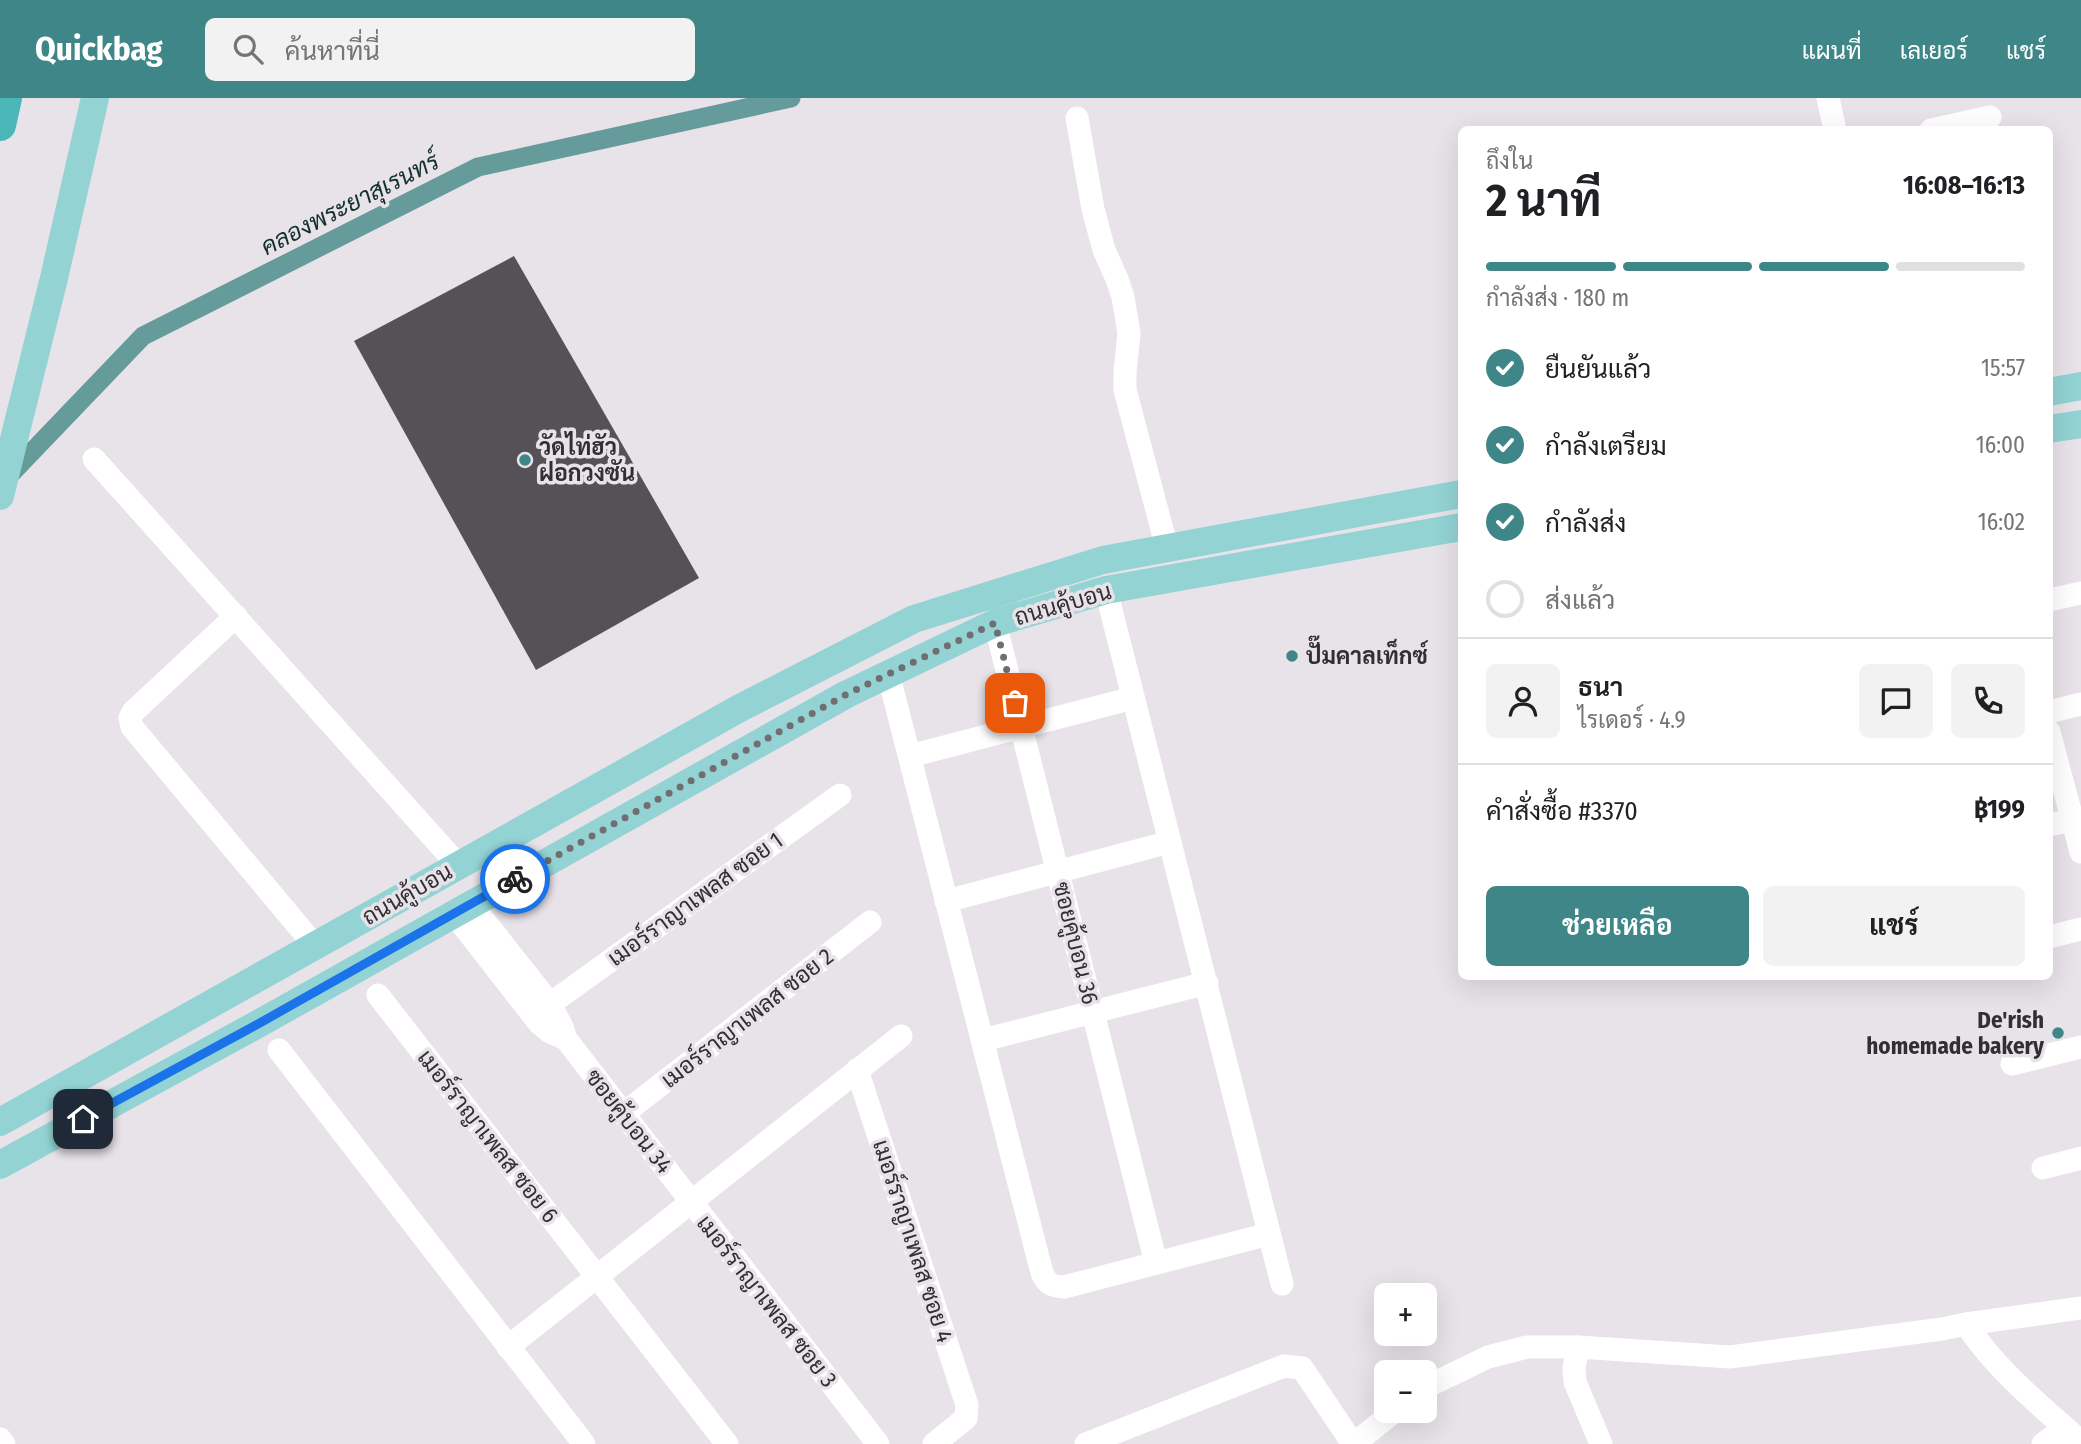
<!DOCTYPE html>
<html lang="th">
<meta charset="utf-8">
<style>
body{margin:0;font-family:"Fira Sans Condensed",Sarabun,sans-serif;background:#f2f2f2;color:#202124;height:100vh;display:flex;flex-direction:column;font-size:26px;white-space:nowrap}
*{box-sizing:border-box;margin:0}
p{font-size:23px;color:#757577}
.icon{flex:none;width:38px;height:38px;fill:none;stroke:currentColor;stroke-width:2;stroke-linecap:round;stroke-linejoin:round}
.map{position:relative;flex:1;overflow:hidden}
.details{position:absolute;left:1458px;top:28px;width:595px;height:854px;display:flex;flex-direction:column;background:#fff;border-radius:10px;box-shadow:0 7px 28px #0002}
.details>*{flex:none}
.controls{position:absolute;left:1374px;top:1185px;display:grid;gap:14px}
.controls a{display:grid;place-items:center;width:63px;height:63px;border-radius:10px;background:#fff;box-shadow:0 7px 28px #0002;font-size:35px}
.pin{position:absolute;display:grid;place-items:center;width:60px;height:60px;color:#fff;margin:-30px;border-radius:14px;box-shadow:0 4px 10px #0006}
.courier{position:absolute;display:grid;place-items:center;width:70px;height:70px;margin:-35px;border:5px solid #1a73e8;border-radius:50%;background:#fff;color:#222;box-shadow:0 2px 9px #0007}
.headline em{font-style:normal;font-weight:700}
.headline div{display:flex;flex-direction:column-reverse}
.headline{display:flex;align-items:center;justify-content:space-between;height:119px;padding:0 28px}
h1{font-size:46px;font-weight:700;line-height:52px}
.bar{display:grid;grid-template-columns:repeat(4,1fr);gap:10px 7px;align-content:center;height:84px;padding:0 28px}
.bar i{height:9px;border-radius:5px;background:#e0e0e0}
.bar .selected{background:#3e8687}
.bar p{grid-column:span 4}
.line{display:flex;align-items:center;gap:18px;padding:0 28px;border-top:2px solid #e0e0e0}
.line div{flex:1}
.round{display:grid;place-items:center;flex:none;width:74px;height:74px;border-radius:10px;background:#f2f2f2}
ol{padding:0 28px;list-style:none}
li{display:flex;align-items:center;gap:21px;height:77px}
li p{margin-inline-start:auto}
li .icon{padding:7px;border-radius:50%;background:#3e8687;color:#fff;stroke-width:4}
li:last-child{color:#757577}
li i{width:38px;height:38px;border:4px solid #e0e0e0;border-radius:50%}
.cta{display:flex;gap:14px;margin-top:auto;padding:14px 28px}
.cta a{flex:1;height:80px;border-radius:10px;background:#3e8687;color:#fff;font-size:28px;font-weight:700;line-height:80px;text-align:center}
.cta a+a{background:#f2f2f2;color:#202124}
header{display:flex;align-items:center;gap:42px;box-sizing:border-box;height:98px;padding:0 35px;background:#3e8687;color:#fff}
header strong{font-size:33px}
nav{display:flex;gap:38px;margin-inline-start:auto;font-size:24px}
.search{width:490px;height:63px;background:#f2f2f2;display:flex;align-items:center;gap:18px;box-sizing:border-box;padding:0 24px;border-radius:10px;color:#757577;font-size:26px}
.map>svg:first-child{display:block}
</style>
<header>
<strong>Quickbag</strong>
<div class="search"><svg class="icon" aria-label="search" viewBox="0 0 24 24"><circle cx="10" cy="10" r="6"/><path d="M15 15l6 6"/></svg>ค้นหาที่นี่</div>
<nav><a>แผนที่</a><a>เลเยอร์</a><a>แชร์</a></nav>
</header>
<div class="map">
<svg width="2081" height="1346" viewBox="0 0 2081 1346">
<rect width="100%" height="100%" fill="#e8e2e9"/>
<g fill="none" stroke-linecap="round" stroke-linejoin="round">
<!-- canal -->
<polyline stroke="#659b9b" stroke-width="19" points="5,382 143,238 478,69 791,0"/>
</g>
<!-- building -->
<polygon fill="#565157" points="514,158 699,480 536,572 354,243"/>
<g fill="none" stroke-linecap="round" stroke-linejoin="round">
<!-- minor -->
<g stroke="#fff" stroke-width="23">
<polyline points="1828,0 1835,32"/>
<polyline points="1077,20 1093,111 1104,152 1117,181 1123,199 1129,235 1125,274 1125,292 1167,450"/>
<polyline points="1931,32 1990,19"/>
<polyline points="94,361 458,767"/>
<polyline points="1106,492 1282,1186"/>
<polyline points="2049,502 2081,495"/>
<polyline points="236,518 133,614 130,620 132,629 315,848"/>
<polyline points="995,525 1156,1165"/>
<path d="M 888,575 L 1042,1175 C 1048,1187 1052,1188 1064,1189 L 1269,1136"/>
<polyline points="2049,614 2081,606"/>
<polyline points="2049,634 2081,754"/>
<polyline points="910,658 1133,600"/>
<polyline points="2049,727 2081,720"/>
<polyline points="946,803 1170,744"/>
<polyline points="471,806 550,906 562,929 566,941 878,1346"/>
<polyline points="454,816 539,925 550,934 566,941"/>
<polyline points="2049,839 2081,831"/>
<polyline points="378,897 727,1346"/>
<polyline points="550,906 840,697"/>
<polyline points="983,942 1207,885"/>
<polyline points="279,952 584,1346"/>
<polyline points="2012,966 2081,949"/>
<polyline points="857,972 967,1307 966,1320 934,1346"/>
<polyline points="623,1016 870,824"/>
<polyline points="2043,1070 2081,1060"/>
<path d="M 1966,1226 C 1996,1272 2040,1307 2081,1344"/>
<polyline points="508,1249 901,938"/>
<polyline points="1578,1249 1574,1270 1575,1284 1601,1346"/>
<polyline points="1424,1290 1488,1259 1527,1249 1578,1249 1730,1259 1942,1231 1966,1226 2081,1210"/>
<polyline points="0,1341 4,1346"/>
<polyline points="1086,1346 1284,1268 1302,1270 1353,1346"/>
<polyline points="1354,1346 1396,1312"/>
<polyline points="2043,1346 2051,1340 2081,1346"/>
</g>
<!-- major -->
<g stroke="#93d3d4" stroke-width="28">
<polyline points="2049,294 2081,288"/>
<polyline points="2049,331 2081,326"/>
<polyline points="0,398 54,180 95,0"/>
<polyline points="0,1024 740,610 914,521 1103,462 1461,396"/>
<polyline points="0,1067 258,926 847,596 995,525 1106,492 1461,429"/>
</g>
<!-- highway -->
<polyline stroke="#4bb6b7" stroke-width="32" points="0,27 6,0"/>
</g>
<g fill="none" stroke-linecap="round" stroke-linejoin="round">
<!-- done -->
<polyline stroke="#716e71" stroke-width="7" stroke-dasharray="0 12.6" points="515,781 847,596 995,525 1015,605"/>
<!-- route -->
<polyline stroke="#1a73e8" stroke-width="9" points="83,1021 258,926 515,781"/>
</g>
<!-- markers -->
<g fill="#3e8687" stroke="#e8e2e9" stroke-width="2.5">
<circle cx="525" cy="362" r="7"/>
<circle cx="1292" cy="558" r="7"/>
<circle cx="2058" cy="935" r="7"/>
</g>
<g text-anchor="middle" stroke-width="7" stroke-linejoin="round" paint-order="stroke">
<!-- poi labels -->
<g font-size="23" font-weight="bold" fill="#312f31" stroke="#e8e2e9" text-anchor="start">
<text x="539" y="357">วัดไท่ฮัว<tspan x="539" dy="26">ฝอกวงซัน</tspan></text>
<text x="1306" y="566">ปั๊มคาลเท็กซ์</text>
<text x="2044" y="930" text-anchor="end">De'rish<tspan x="2044" dy="26">homemade bakery</tspan></text>
</g>
<!-- street labels -->
<g font-size="23" fill="#312f31" stroke="#e8e2e9">
<text transform="translate(1063 506) rotate(-16)" y="8">ถนนคู้บอน</text>
<text transform="translate(407 796) rotate(-30)" y="8">ถนนคู้บอน</text>
<text transform="translate(695 801) rotate(-36)" y="8">เมอร์ราญาเพลส ซอย 1</text>
<text transform="translate(1076 845) rotate(76)" y="8">ซอยคู้บอน 36</text>
<text transform="translate(747 920) rotate(-38)" y="8">เมอร์ราญาเพลส ซอย 2</text>
<text transform="translate(629 1023) rotate(52)" y="8">ซอยคู้บอน 34</text>
<text transform="translate(488 1038) rotate(52)" y="8">เมอร์ราญาเพลส ซอย 6</text>
<text transform="translate(913 1143) rotate(72)" y="8">เมอร์ราญาเพลส ซอย 4</text>
<text transform="translate(767 1203) rotate(52)" y="8">เมอร์ราญาเพลส ซอย 3</text>
</g>
<!-- water labels -->
<g font-size="24" font-style="italic" fill="#143131" stroke="#e8e2e9">
<text transform="translate(350 106) rotate(-27)" y="8">คลองพระยาสุเรนทร์</text>
</g>
</g>
</svg>
<div class="controls">
<a>+</a>
<a>−</a>
</div>
<div class="pin" style="left:1015px;top:605px;background:#ea580c"><svg class="icon" aria-label="bag" viewBox="0 0 24 24"><path d="M5 8h14l-1 12H6zM9 8a3 3 0 0 1 6 0"/></svg></div>
<div class="pin" style="left:83px;top:1021px;background:#1f2937"><svg class="icon" aria-label="home" viewBox="0 0 24 24"><path d="M3 11l9-7 9 7M6 9v11h12V9"/></svg></div>
<div class="courier" style="left:515px;top:781px"><svg class="icon" aria-label="bike" viewBox="0 0 24 24"><circle cx="6" cy="16" r="4"/><circle cx="18" cy="16" r="4"/><path d="M6 16l4-8h5l3 8M10 8l3 8H6M13 5h3"/></svg></div>
<section class="details">
<div class="headline"><div><h1>2 นาที</h1><p>ถึงใน</p></div><em>16:08–16:13</em></div>
<div class="bar"><i class="selected"></i><i class="selected"></i><i class="selected"></i><i></i><p>กำลังส่ง · 180 m</p></div>
<ol>
<li><svg class="icon" aria-label="check" viewBox="0 0 24 24"><path d="M5 12l5 5 9-10"/></svg>ยืนยันแล้ว<p>15:57</p></li>
<li><svg class="icon" aria-label="check" viewBox="0 0 24 24"><path d="M5 12l5 5 9-10"/></svg>กำลังเตรียม<p>16:00</p></li>
<li><svg class="icon" aria-label="check" viewBox="0 0 24 24"><path d="M5 12l5 5 9-10"/></svg>กำลังส่ง<p>16:02</p></li>
<li><i></i>ส่งแล้ว</li>
</ol>
<div class="line" style="height:126px"><a class="round"><svg class="icon" aria-label="person" viewBox="0 0 24 24"><circle cx="12" cy="8" r="4"/><path d="M4 21q1-7 8-7t8 7"/></svg></a><div><b>ธนา</b><p>ไรเดอร์ · 4.9</p></div><a class="round"><svg class="icon" aria-label="chat" viewBox="0 0 24 24"><path d="M4 5h16v11H9l-5 4z"/></svg></a><a class="round"><svg class="icon" aria-label="phone" viewBox="0 0 24 24"><path d="M5 4h4l2 5-3 2q2 4 5 5l2-3 5 2v4C11 20 4 13 5 4z"/></svg></a></div>
<div class="line" style="height:91px"><div>คำสั่งซื้อ #3370</div><b>฿199</b></div>
<div class="cta"><a>ช่วยเหลือ</a><a>แชร์</a></div>
</section>
</div>
